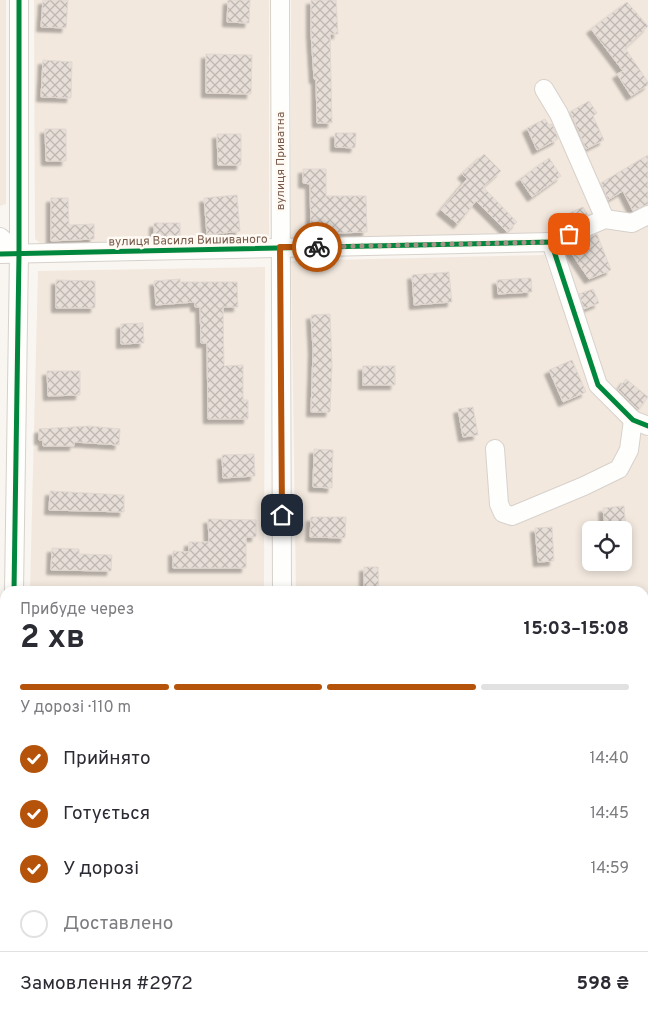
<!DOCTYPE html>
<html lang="uk">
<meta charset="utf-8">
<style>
body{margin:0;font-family:Overpass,sans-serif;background:#f7f7f7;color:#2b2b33;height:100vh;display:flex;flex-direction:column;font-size:19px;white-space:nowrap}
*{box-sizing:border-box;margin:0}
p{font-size:16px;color:#7c7c81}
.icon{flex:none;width:28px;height:28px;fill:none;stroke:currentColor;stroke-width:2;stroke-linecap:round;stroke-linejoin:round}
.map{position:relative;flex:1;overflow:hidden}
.details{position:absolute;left:0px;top:586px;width:649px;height:441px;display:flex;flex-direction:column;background:#fff;border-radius:15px 15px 0 0;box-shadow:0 2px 8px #0003}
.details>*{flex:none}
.fabs{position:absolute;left:582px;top:521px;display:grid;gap:10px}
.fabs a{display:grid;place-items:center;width:50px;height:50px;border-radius:8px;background:#fff;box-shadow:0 2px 8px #0003;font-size:25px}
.pin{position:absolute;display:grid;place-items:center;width:42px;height:42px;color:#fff;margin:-21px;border-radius:10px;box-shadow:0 2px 8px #0006}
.courier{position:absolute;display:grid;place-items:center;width:50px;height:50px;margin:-25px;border:4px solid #b45309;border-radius:50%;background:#fff;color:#222;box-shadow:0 1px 6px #0007}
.overview em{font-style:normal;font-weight:700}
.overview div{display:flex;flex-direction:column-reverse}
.overview{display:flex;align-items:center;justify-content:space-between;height:85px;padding:0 20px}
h1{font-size:32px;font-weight:700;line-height:38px}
.bar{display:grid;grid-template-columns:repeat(4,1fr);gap:8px 5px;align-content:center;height:60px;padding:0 20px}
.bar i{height:6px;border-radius:4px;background:#e1e1e2}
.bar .selected{background:#b45309}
.bar p{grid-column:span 4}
.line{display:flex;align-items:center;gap:12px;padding:0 20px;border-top:1px solid #e1e1e2}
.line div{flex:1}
ol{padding:0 20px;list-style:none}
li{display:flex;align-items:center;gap:15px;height:55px}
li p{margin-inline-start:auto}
li .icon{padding:5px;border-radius:50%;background:#b45309;color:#fff;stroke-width:4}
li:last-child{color:#7c7c81}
li i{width:28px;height:28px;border:2px solid #e1e1e2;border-radius:50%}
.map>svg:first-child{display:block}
</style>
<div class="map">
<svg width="648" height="1027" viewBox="0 0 648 1027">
<defs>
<pattern id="building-cross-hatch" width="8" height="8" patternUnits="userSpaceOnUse" patternTransform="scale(1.25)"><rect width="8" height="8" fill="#e6ded7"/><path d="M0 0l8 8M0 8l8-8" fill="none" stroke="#bfb7b1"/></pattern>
<filter id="shadow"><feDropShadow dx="-4.5" dy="4.5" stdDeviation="1" flood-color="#0004"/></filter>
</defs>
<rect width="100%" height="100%" fill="#f9f5f0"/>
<!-- residential -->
<g fill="#f2e8de" fill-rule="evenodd">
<polygon points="0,0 6,0 6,204 0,206"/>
<polygon points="34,0 269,0 269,237 44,246 35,239"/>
<polygon points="291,0 648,0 648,421 602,384 553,235 291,240"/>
<path d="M 544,255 L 592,389 L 625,425 L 648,437 L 648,633 L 644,634 L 644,591 L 296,591 L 291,261 ZM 591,530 L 624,530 L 624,562 L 591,562 Z"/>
<polygon points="265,267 264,591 30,591 38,271"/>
<polygon points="644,656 648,656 648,1027 557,1027 557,1023 644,1022"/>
<polygon points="273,1022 273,1027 50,1027 50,1023"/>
<polygon points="296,1022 534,1023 534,1027 296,1027"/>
</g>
<!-- building -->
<g fill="url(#building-cross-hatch)" stroke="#e2d8d2" filter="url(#shadow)">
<polygon points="43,0 68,0 66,28 41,27"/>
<polygon points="228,0 250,0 249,23 227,22"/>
<polygon points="311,0 336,0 338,34 330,34 332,123 317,123 316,79 314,79 311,33"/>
<polygon points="627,2 648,26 625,48 648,82 648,85 631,96 617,74 623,71 591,29"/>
<polygon points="206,54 252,55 251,94 206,93"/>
<polygon points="43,60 72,62 71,98 41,97"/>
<polygon points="589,101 597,113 593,116 604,140 586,149 570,112"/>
<polygon points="545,119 549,125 552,124 558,139 537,150 527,128"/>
<polygon points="45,129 66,129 66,161 46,161"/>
<polygon points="335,133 356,133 355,148 335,147"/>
<polygon points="217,134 241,134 241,165 218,165"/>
<polygon points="484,154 501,171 483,187 517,222 507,232 476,201 458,224 441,210 467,179 462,174"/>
<polygon points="648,155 648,204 633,211 623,191 608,200 601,183"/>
<polygon points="549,158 561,176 532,197 520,179"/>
<polygon points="303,169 326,169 326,196 366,196 367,232 311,234 310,184 303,183"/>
<polygon points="237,195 240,231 207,235 204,198"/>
<polygon points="51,198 68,198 69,225 94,224 94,239 51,241"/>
<polygon points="583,207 588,215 560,227 556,219"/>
<polygon points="154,223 180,223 180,239 154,240"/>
<polygon points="597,234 611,270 589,279 567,247"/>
<polygon points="449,272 452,302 414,305 412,275"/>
<polygon points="531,278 532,292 498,294 497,280"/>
<polygon points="180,279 180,282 237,282 238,307 223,307 224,366 243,365 243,400 248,400 248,419 208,419 207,343 201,343 200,307 195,307 195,302 156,305 154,281"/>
<polygon points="56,280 95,281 95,308 56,308"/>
<polygon points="593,289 599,303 584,309 579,294"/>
<polygon points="330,314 332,365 330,412 311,412 313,350 311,315"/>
<polygon points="143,323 144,343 121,344 121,324"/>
<polygon points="572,360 586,392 563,402 549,370"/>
<rect x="363" y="366" width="32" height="19"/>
<polygon points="47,371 80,371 80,395 48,396"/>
<polygon points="626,379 648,397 638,410 618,390"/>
<polygon points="473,407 478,435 463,437 458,409"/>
<polygon points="89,426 120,429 119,445 74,442 74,446 43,446 43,440 39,440 39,429"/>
<polygon points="314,449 333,450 332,488 313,487"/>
<polygon points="254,454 255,476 223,478 222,455"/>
<polygon points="50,491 124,495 124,512 49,510"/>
<polygon points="624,506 626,530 605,530 603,508"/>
<polygon points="311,517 346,517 345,538 310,537"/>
<polygon points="208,519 256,520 256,537 246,537 246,568 173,568 173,551 189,552 189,542 209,542"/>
<polygon points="552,527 554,561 538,562 535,528"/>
<polygon points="52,548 79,549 79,554 112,555 111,571 51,570"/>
<polygon points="364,567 378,567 379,591 364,591"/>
</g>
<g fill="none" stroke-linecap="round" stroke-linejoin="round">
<!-- street casing -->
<g stroke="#d7d1cb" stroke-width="20">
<g id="street">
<polyline points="280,0 282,591"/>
<polyline points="544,89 559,114 605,219"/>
<polyline points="0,237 19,254"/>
<polyline points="551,242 605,219 632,223 648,215"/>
<polyline points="0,254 551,242 598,385 633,420 648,426"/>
<polyline points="495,449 499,504 503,513 512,516 584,486 619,469 629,450 633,420"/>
<polyline points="14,591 19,254 19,0"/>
<polyline points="644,640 648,639"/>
<polyline points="0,647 5,647"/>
<polyline points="15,1022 15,1027"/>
<polyline points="285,1022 285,1027"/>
<polyline points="543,1027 543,1022"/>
</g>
</g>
<!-- street -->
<use href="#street" stroke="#fefefd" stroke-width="18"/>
<!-- cycleway casing -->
<g stroke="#fffaf3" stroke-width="8">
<g id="cycleway">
<polyline points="0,254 551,242 598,385 633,420 648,426"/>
<polyline points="14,591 19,254 19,0"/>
</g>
</g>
<!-- cycleway -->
<use href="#cycleway" stroke="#00873e" stroke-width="5"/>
</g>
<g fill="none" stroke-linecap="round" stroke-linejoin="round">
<!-- done -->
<polyline stroke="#a69286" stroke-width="5" stroke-dasharray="0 9" points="317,247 551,242 569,234"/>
<!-- route -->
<polyline stroke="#b45309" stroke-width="6" points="282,515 280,247 317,247"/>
</g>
<g text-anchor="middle" stroke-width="5" stroke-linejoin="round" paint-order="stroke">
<!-- street labels -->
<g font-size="12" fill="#7a5c4d" stroke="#fffaf3">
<text transform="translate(280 161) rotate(-90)" y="4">вулиця Приватна</text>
<text transform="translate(188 240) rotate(-1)" y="4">вулиця Василя Вишиваного</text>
</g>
</g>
</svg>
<div class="fabs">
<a><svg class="icon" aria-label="locate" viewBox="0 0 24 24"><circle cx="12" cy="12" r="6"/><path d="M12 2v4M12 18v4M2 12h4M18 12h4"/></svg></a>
</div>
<div class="pin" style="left:569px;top:234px;background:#ea580c"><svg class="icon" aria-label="bag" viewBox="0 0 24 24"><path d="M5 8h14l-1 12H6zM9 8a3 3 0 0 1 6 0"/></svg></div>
<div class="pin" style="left:282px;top:515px;background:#1f2937"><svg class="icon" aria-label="home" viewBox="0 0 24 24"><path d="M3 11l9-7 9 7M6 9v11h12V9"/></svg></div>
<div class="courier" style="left:317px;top:247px"><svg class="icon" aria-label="bike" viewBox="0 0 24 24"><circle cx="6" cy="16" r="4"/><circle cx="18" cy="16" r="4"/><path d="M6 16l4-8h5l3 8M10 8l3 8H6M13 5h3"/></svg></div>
<section class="details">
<div class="overview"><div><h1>2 хв</h1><p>Прибуде через</p></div><em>15:03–15:08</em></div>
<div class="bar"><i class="selected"></i><i class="selected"></i><i class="selected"></i><i></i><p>У дорозі · 110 m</p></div>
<ol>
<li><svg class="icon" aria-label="check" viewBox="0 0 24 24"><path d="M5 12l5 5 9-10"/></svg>Прийнято<p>14:40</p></li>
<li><svg class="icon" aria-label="check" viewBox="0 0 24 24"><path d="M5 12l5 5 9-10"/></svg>Готується<p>14:45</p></li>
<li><svg class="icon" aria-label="check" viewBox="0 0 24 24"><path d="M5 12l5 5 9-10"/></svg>У дорозі<p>14:59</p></li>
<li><i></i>Доставлено</li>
</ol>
<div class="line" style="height:65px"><div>Замовлення #2972</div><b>598 ₴</b></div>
</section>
</div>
